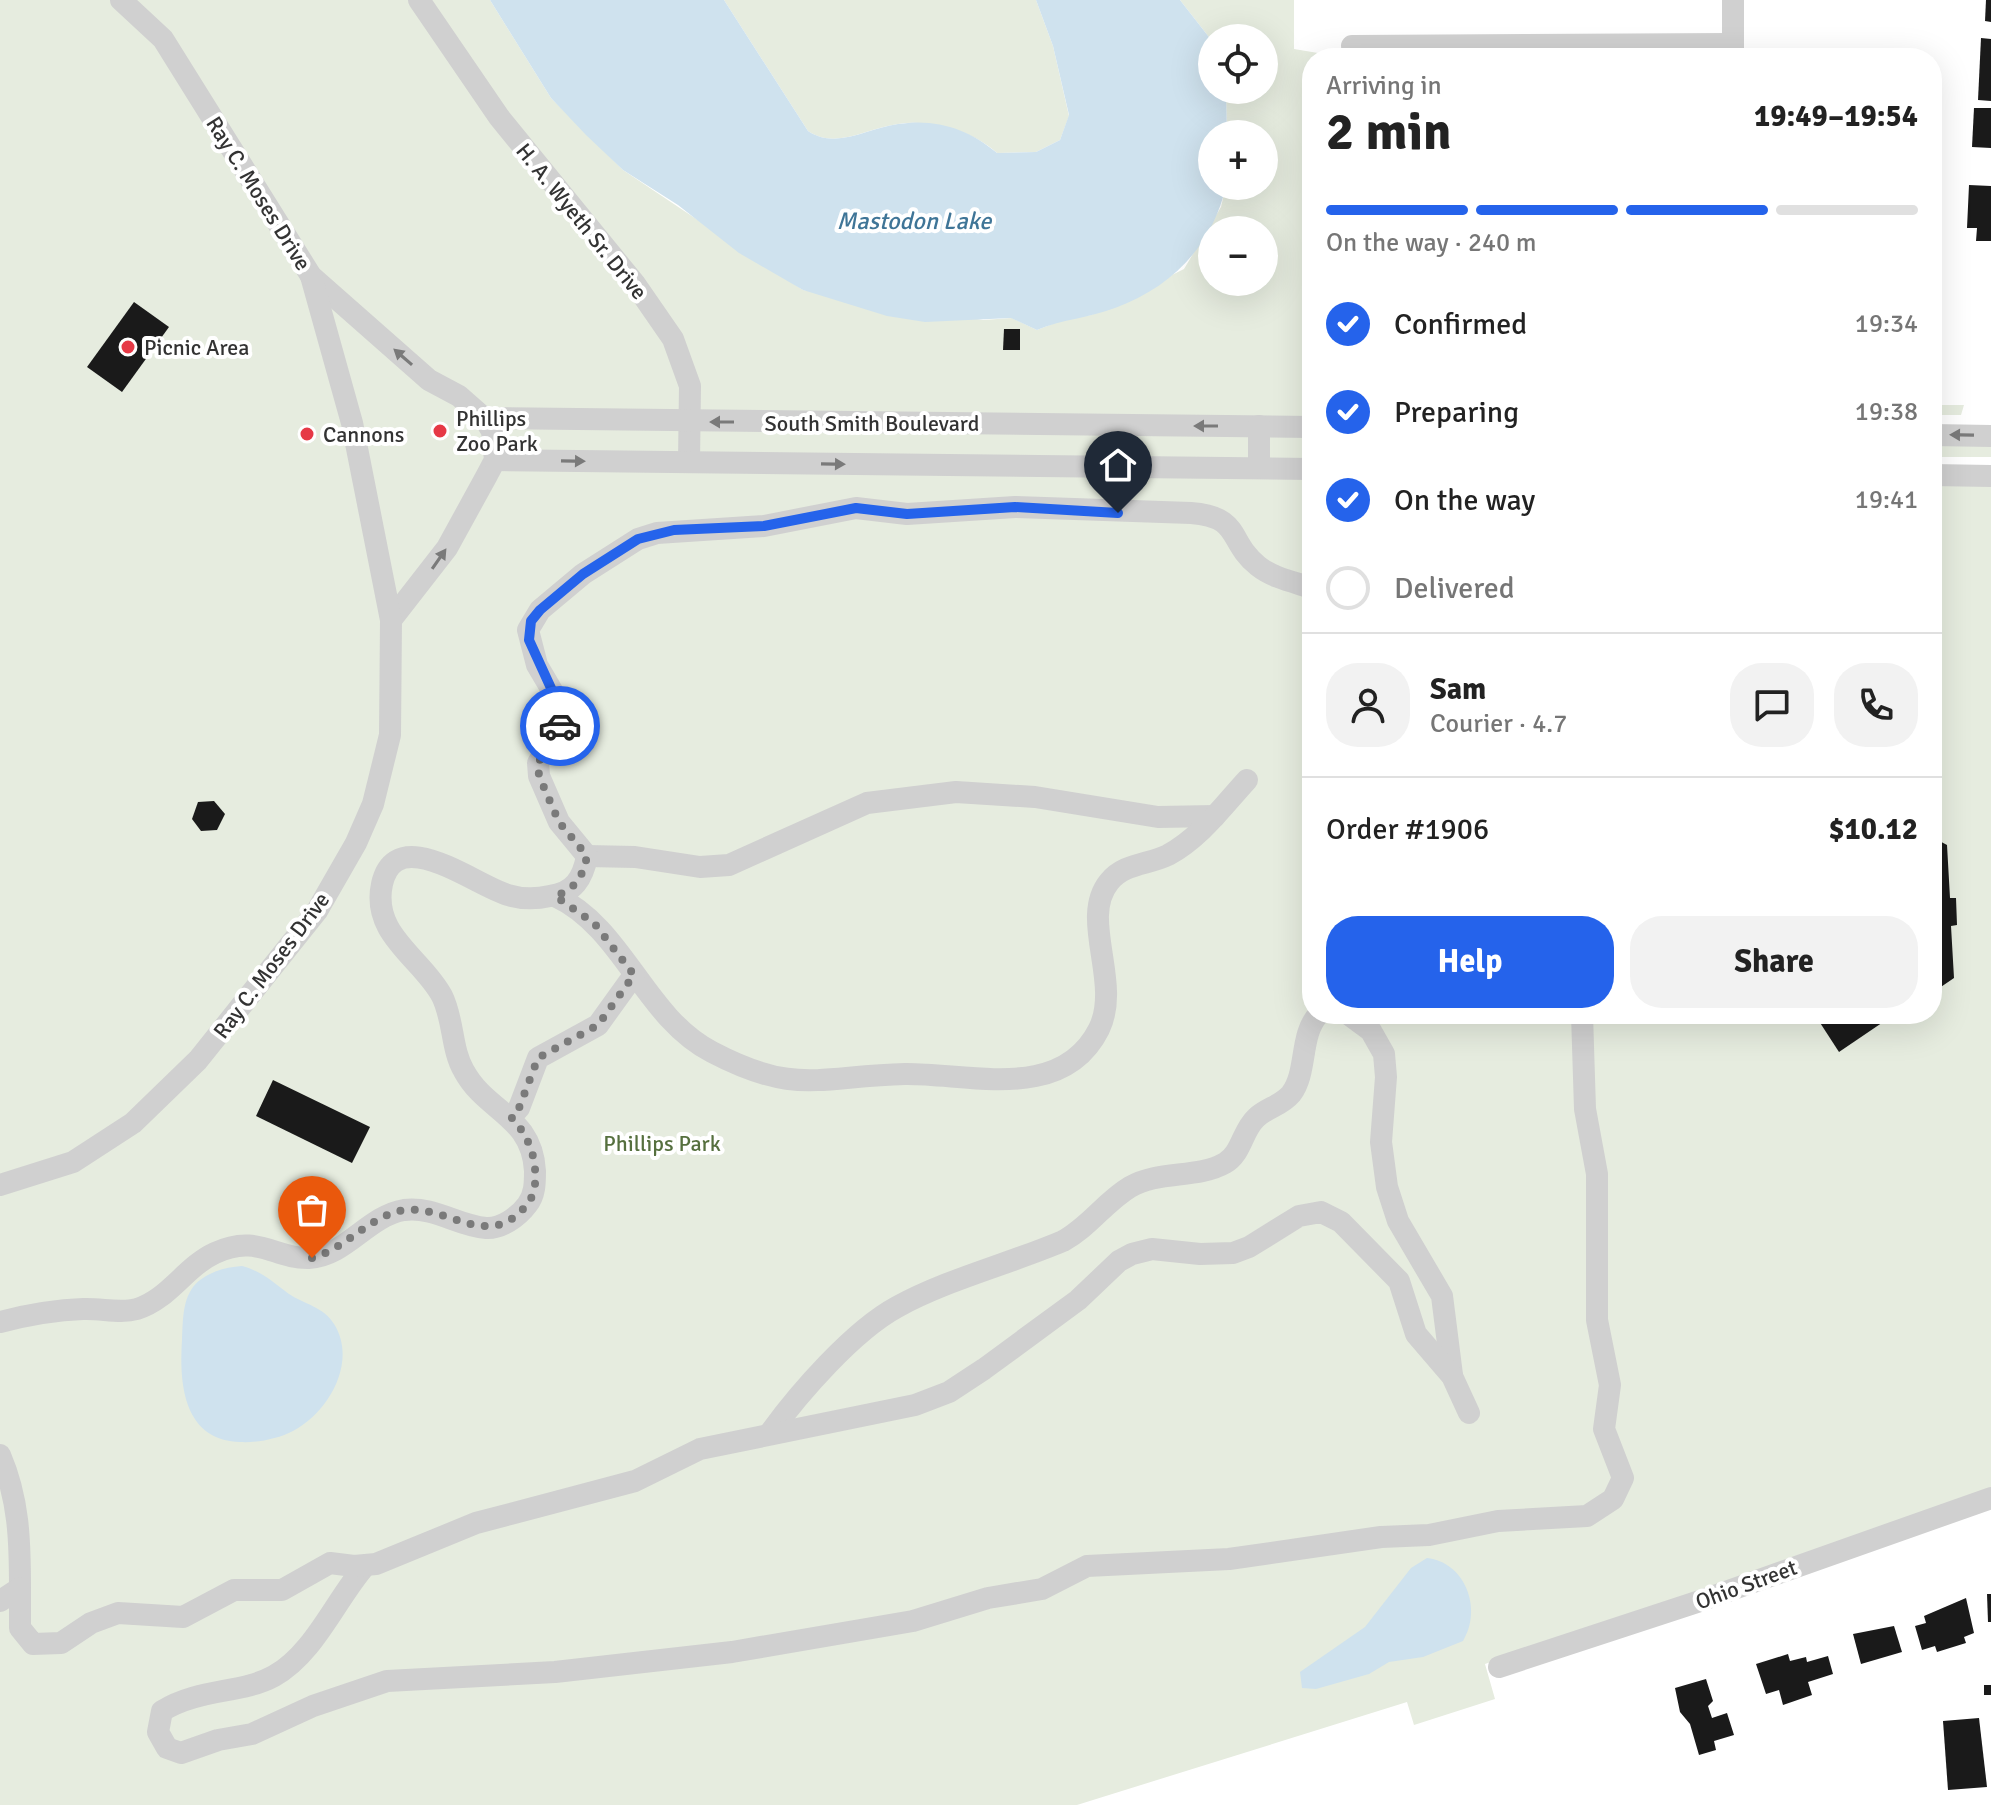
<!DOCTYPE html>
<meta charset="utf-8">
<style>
body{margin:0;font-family:Signika,sans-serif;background:#f2f2f2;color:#222;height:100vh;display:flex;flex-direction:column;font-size:30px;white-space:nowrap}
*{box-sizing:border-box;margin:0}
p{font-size:26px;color:#767676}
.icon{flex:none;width:44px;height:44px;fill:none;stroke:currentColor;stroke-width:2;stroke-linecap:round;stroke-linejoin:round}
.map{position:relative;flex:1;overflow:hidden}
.panel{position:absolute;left:1302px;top:48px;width:640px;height:976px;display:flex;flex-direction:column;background:#fff;border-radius:32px;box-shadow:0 8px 32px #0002}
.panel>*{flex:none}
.tools{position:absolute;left:1198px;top:24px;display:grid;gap:16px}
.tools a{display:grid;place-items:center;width:80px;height:80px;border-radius:50%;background:#fff;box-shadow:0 8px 32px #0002;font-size:40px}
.pin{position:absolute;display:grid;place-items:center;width:68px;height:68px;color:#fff;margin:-82px -34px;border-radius:50% 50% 50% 0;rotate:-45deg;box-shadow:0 0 8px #0007}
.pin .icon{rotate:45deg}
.courier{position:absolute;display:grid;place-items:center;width:80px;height:80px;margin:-40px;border:6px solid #2563eb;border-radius:50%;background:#fff;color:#222;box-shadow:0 2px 10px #0007}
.head em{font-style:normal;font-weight:700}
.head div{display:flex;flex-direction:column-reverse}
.head{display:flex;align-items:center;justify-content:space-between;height:136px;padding:0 24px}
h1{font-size:52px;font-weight:700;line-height:60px}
.bar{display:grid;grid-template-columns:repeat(4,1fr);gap:12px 8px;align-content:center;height:96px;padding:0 24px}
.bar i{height:10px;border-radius:6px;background:#e0e0e0}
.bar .current{background:#2563eb}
.bar p{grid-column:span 4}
.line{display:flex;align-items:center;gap:20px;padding:0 24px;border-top:2px solid #e0e0e0}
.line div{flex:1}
.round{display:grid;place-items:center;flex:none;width:84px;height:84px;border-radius:32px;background:#f2f2f2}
ol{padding:0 24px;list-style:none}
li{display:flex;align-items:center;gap:24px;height:88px}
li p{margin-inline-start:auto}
li .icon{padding:8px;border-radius:50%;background:#2563eb;color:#fff;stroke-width:4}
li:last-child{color:#767676}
li i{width:44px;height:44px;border:4px solid #e0e0e0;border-radius:50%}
.action{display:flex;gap:16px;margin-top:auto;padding:16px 24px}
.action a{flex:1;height:92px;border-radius:32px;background:#2563eb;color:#fff;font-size:32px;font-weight:700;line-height:92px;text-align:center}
.action a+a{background:#f2f2f2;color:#222}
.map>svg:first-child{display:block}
</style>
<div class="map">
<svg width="1991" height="1805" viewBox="0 0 1991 1805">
<rect width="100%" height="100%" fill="#fff"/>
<!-- green -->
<g fill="#e6ecdf" fill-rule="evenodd">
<path d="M 0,0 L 490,0 L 551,98 L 623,170 L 774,271 L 803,290 L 983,320 L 1012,318 L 1037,330 L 1065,319 L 1091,315 L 1184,269 L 1221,207 L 1226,186 L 1264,186 L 1264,134 L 1227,134 L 1226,90 L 1264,90 L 1264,38 L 1212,38 L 1212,41 L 1180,0 L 1294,0 L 1294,49 L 1318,53 L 1655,54 L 1697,58 L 1312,58 L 1312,1014 L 1932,1014 L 1932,482 L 1991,483 L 1991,1494 L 1485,1664 L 1495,1699 L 1414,1725 L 1407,1702 L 1077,1805 L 0,1805 ZM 1212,230 L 1264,230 L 1264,282 L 1212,282 Z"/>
<path d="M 724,0 L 1036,0 L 1053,46 L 1069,116 L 1060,140 L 1036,152 L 997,153 C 973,131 930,119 898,124 C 867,128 836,150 808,131 Z"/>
<polygon points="1932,405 1964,405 1961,415 1932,415"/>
<rect x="1932" y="441" width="59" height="16"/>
</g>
<!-- water -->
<g fill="#cfe2ee">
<path d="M 490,0 L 724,0 L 808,131 C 836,150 868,128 898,124 C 936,118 969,129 997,153 L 1036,152 L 1060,140 L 1069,115 L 1053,46 L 1036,0 L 1180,0 L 1212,41 L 1212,90 L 1226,90 L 1227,134 L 1212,134 L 1212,186 L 1226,186 C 1212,246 1172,287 1115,308 C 1089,318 1063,319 1037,330 L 1011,318 L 925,322 L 887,316 L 803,290 L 739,253 L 678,205 L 623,170 L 586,135 L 551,98 Z"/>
<path d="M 242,1266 C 261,1271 273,1282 289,1294 C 304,1304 324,1307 334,1324 C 358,1362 328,1413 293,1431 C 278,1439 256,1443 240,1442 C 184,1440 179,1385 182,1340 C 183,1323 182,1302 193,1287 C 204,1273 225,1267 242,1266 Z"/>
<path d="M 1427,1558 C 1465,1562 1483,1609 1463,1641 L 1423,1657 L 1389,1662 L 1369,1674 L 1316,1689 L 1302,1688 L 1300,1672 L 1365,1627 L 1411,1568 Z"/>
</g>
<!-- building -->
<g fill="#1a1a1a">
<polygon points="1986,0 1991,0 1991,22 1985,21"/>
<polygon points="1981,38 1991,39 1991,101 1978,100"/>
<polygon points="1974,108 1991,108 1991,148 1972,147"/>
<polygon points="1969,185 1991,186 1991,241 1976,241 1977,228 1967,228"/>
<polygon points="134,302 169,327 122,392 87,367"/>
<polygon points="1004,329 1020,329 1020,350 1003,350"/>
<polygon points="214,801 225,814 217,830 201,831 192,819 198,802"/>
<polygon points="1932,837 1947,845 1950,898 1956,898 1957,925 1951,926 1954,978 1932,993"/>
<polygon points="1895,1014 1839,1052 1815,1015 1817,1014"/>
<polygon points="273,1080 370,1127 352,1163 256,1116"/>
<polygon points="1987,1594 1991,1594 1991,1622 1988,1622"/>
<polygon points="1966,1598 1974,1633 1964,1637 1966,1643 1937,1652 1935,1646 1922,1650 1915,1626 1926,1623 1924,1616"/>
<polygon points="1894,1626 1902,1652 1861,1664 1853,1634"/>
<polygon points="1788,1654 1790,1661 1806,1657 1807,1662 1828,1656 1833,1674 1808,1682 1812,1695 1783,1705 1779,1690 1766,1694 1756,1664"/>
<polygon points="1706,1679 1713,1701 1708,1706 1712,1718 1727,1713 1734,1735 1714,1741 1716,1750 1699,1755 1690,1724 1680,1712 1675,1688"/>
<rect x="1984" y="1685" width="7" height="10"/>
<polygon points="1979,1718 1987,1787 1948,1790 1943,1721"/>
</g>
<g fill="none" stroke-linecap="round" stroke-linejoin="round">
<!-- minor -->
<g stroke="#d0d0d0" stroke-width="22">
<polyline points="121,0 163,39 311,276 429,380 459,396 484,418 492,431 495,460 486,477 447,548 391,620"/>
<polyline points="419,0 499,117 635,284 673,339 690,386 689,462"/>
<polyline points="1733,0 1733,58"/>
<polyline points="1352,46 1733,44"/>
<polyline points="484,418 1312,427"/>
<polyline points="1932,435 1991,436"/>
<polyline points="495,460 1312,469"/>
<polyline points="1259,468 1259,426"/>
<polyline points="1932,475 1991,476"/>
<polyline points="587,856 635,857 700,867 729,865 867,803 956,792 1035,797 1158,817 1215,816"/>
<path d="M 555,896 C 624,928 644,1017 712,1052 C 796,1096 819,1076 905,1074 C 969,1073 1062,1103 1099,1029 C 1122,982 1079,919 1109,882 C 1124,863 1148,865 1168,855 C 1200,838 1223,806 1247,780"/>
<polyline points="1348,1014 1371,1031 1384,1054 1386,1077 1381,1142 1387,1187 1398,1221 1442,1296 1452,1375"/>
<polyline points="511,1117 519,1108 538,1058 598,1025 634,975"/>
<polyline points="0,1185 73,1162 133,1123 198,1060 317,911 356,843 373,804 390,735 391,620 352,423 311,276"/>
<path d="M 0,1322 C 27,1315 55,1310 83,1309 C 101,1308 120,1314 137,1309 C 169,1299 185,1267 215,1253 C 257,1233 275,1259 309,1258 C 346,1256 368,1216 404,1210 C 434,1206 458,1226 486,1228 C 501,1229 518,1217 527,1205 C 535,1195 535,1183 535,1171 C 532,1116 486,1112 464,1071 C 451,1049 454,1020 442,996 C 422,958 371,935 382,884 C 396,822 474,885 508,895 C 521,899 537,899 550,896 C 574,893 583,878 587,856 L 559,822 L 539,776 L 538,763 L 562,720 L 557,699 L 537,665 L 528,630 L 540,610 L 583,574 L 638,539 L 657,533 L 764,526 L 856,508 L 907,514 L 1015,507 L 1191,513 C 1242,517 1227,541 1258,566 C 1273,578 1294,582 1312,588"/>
<path d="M 770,1433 C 799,1393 853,1331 897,1307 C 948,1279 1009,1264 1063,1241 C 1089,1227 1105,1202 1130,1187 C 1159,1170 1197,1179 1225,1163 C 1242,1153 1242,1131 1256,1118 C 1266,1108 1281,1106 1291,1094 C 1308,1072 1299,1034 1319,1014"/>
<path d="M 0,1455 C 19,1499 20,1541 20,1588 L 0,1601"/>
<path d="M 365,1566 C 336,1599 314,1654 274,1676 C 241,1694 199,1688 162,1711 L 158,1732 L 167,1748 L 181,1753 L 218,1740 L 252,1734 L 313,1706 L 387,1681 L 555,1672 L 732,1652 L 913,1621 L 988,1598 L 1042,1589 L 1087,1566 L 1229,1559 L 1381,1537 L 1429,1535 L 1498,1521 L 1587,1516 L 1613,1499 L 1623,1478 L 1604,1429 L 1610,1385 L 1597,1320 L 1597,1174 L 1585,1109 L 1582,1014"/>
<polyline points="20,1588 20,1628 33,1644 61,1643 91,1623 118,1613 183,1617 234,1590 282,1590 330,1563 354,1566 376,1564 476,1523 635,1481 700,1449 915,1405 949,1392 984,1369 1078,1300 1119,1261 1132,1254 1152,1249 1200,1254 1233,1253 1249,1247 1299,1216 1321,1212 1341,1222 1399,1281 1416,1334 1452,1376 1469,1413"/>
<polyline points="1499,1667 1700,1601 1991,1498"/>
</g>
</g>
<!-- one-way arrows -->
<defs><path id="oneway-solid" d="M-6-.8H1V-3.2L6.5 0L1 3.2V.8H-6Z" transform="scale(2)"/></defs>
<g fill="#7a7a7a">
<use href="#oneway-solid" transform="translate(403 357) rotate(-139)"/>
<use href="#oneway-solid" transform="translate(722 422) rotate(-180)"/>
<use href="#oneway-solid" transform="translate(1206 426) rotate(-180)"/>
<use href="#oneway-solid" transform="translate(1962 435) rotate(-179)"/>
<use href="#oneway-solid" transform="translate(573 461) rotate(1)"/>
<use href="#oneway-solid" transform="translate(833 464) rotate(1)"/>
<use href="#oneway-solid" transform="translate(439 559) rotate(-55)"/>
</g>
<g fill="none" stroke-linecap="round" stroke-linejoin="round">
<!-- done -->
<path stroke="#7a7a7a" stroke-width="8" stroke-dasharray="0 14.4" d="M 312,1258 C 347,1248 370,1215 405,1210 C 446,1205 486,1248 521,1211 C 529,1204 534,1195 535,1184 C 537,1158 529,1136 511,1117 L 519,1108 L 538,1058 L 598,1025 L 634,975 L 594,923 L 555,896 C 576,889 583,876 587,856 L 559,822 L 539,776 L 538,763 L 560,726"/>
<!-- route -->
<polyline stroke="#2563eb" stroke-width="10" points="560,726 561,710 529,640 531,621 540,610 583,574 638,539 674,530 764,526 856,508 907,514 1015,507 1118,513"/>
</g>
<!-- markers -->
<g fill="#e63946" stroke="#fff" stroke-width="3">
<circle cx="128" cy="347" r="8"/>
<circle cx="440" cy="431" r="8"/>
<circle cx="307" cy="434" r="8"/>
</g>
<g text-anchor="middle" stroke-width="8" stroke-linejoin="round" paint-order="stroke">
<!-- street labels -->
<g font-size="22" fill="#333" stroke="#fff">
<text transform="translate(259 193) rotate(58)" y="8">Ray C. Moses Drive</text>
<text transform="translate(582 221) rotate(51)" y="8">H. A. Wyeth Sr. Drive</text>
<text x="872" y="431">South Smith Boulevard</text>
<text transform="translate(271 965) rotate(-53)" y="8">Ray C. Moses Drive</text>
<text transform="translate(1746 1584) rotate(-20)" y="8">Ohio Street</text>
</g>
<!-- poi labels -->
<g font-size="22" fill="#333" stroke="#fff" text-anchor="start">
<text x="144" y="355">Picnic Area</text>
<text x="456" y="426">Phillips<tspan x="456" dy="25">Zoo Park</tspan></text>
<text x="323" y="442">Cannons</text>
</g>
<!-- park labels -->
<g font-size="22" fill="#56703f" stroke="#fff">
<text x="662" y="1151">Phillips Park</text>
</g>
<!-- water labels -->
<g font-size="24" font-style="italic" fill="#3f7597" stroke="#fff">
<text x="914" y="229">Mastodon Lake</text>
</g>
</g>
</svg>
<div class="tools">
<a><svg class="icon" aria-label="locate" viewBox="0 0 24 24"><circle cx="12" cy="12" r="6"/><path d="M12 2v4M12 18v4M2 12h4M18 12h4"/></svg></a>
<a>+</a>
<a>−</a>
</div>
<div class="pin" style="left:312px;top:1258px;background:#ea580c"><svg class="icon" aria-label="bag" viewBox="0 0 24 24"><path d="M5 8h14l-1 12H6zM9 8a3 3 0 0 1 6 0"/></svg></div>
<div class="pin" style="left:1118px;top:513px;background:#1f2937"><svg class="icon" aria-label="home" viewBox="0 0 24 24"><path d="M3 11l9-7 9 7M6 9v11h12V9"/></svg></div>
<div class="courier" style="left:560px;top:726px"><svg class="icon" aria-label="car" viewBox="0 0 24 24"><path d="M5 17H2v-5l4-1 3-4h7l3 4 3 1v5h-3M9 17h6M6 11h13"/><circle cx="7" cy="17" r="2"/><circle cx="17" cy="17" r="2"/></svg></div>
<section class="panel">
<div class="head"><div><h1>2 min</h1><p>Arriving in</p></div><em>19:49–19:54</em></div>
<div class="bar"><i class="current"></i><i class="current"></i><i class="current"></i><i></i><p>On the way · 240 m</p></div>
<ol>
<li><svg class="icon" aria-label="check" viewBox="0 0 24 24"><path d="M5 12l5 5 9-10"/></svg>Confirmed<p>19:34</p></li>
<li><svg class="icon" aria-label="check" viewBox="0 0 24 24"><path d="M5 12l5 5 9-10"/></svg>Preparing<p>19:38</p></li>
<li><svg class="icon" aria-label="check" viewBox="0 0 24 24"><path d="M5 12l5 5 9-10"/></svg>On the way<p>19:41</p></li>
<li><i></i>Delivered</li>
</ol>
<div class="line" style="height:144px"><a class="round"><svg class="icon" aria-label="person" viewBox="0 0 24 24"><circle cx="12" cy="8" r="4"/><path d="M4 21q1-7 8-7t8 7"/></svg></a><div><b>Sam</b><p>Courier · 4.7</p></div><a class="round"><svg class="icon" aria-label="chat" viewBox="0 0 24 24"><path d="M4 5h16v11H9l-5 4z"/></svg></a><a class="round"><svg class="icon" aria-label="phone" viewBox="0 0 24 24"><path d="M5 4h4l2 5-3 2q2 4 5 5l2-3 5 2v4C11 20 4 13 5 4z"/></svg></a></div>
<div class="line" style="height:104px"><div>Order #1906</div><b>$10.12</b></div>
<div class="action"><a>Help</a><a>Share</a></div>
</section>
</div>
